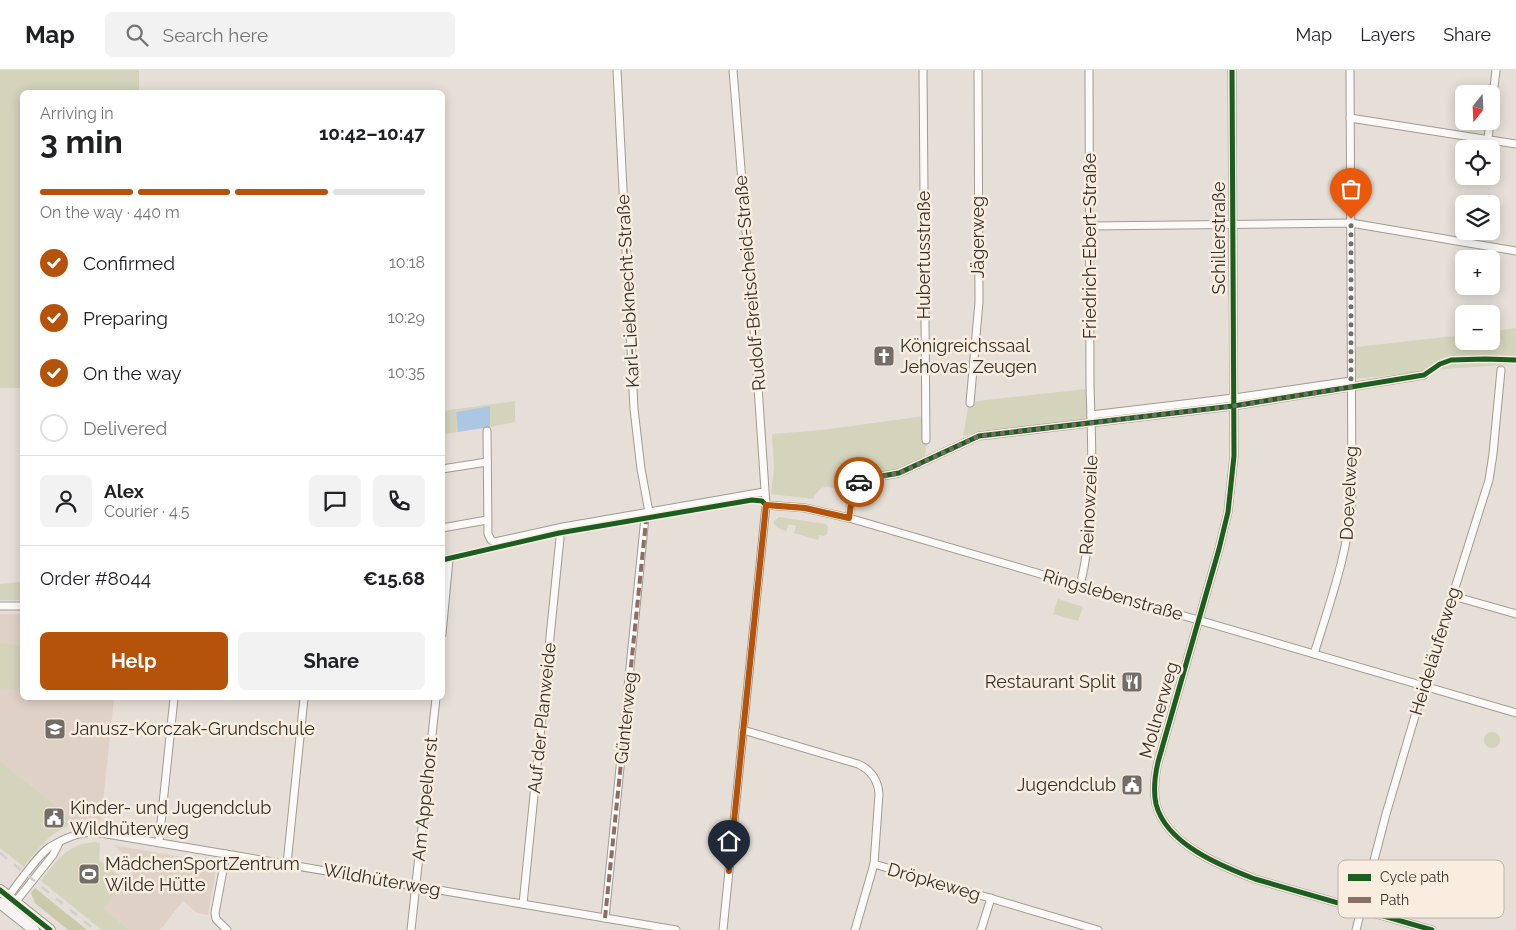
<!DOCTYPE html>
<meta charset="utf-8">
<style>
body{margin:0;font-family:Raleway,sans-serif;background:#f2f2f2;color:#202124;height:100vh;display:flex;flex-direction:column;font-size:19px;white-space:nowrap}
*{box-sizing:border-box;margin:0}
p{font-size:16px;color:#757577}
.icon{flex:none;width:28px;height:28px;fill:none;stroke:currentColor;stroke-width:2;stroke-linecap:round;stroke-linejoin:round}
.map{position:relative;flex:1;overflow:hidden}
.panel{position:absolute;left:20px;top:20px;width:425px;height:610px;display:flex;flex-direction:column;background:#fff;border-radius:8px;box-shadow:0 2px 12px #0003}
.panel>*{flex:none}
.needle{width:32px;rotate:198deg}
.buttons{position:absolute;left:1455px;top:15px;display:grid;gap:10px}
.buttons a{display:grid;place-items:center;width:45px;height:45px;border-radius:8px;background:#fff;box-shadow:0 2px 12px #0003;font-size:25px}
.pin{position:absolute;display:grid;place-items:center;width:42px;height:42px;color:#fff;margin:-51px -21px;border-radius:50% 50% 50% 0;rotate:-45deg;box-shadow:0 0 5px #0007}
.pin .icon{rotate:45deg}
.courier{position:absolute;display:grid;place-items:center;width:50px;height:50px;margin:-25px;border:4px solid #b45309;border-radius:50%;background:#fff;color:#222;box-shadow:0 1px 6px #0007}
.overview em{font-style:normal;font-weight:700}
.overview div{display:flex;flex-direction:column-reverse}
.overview{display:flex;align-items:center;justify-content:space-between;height:85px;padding:0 20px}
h1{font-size:32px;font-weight:700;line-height:38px}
.bar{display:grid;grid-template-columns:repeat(4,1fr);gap:8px 5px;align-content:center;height:60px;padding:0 20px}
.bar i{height:6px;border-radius:4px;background:#e0e0e0}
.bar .current{background:#b45309}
.bar p{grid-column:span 4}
.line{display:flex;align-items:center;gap:12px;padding:0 20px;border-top:1px solid #e0e0e0}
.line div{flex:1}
.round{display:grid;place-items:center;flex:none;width:52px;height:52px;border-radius:8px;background:#f2f2f2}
ol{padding:0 20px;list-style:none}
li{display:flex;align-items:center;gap:15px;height:55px}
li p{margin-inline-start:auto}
li .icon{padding:5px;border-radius:50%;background:#b45309;color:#fff;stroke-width:4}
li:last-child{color:#757577}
li i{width:28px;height:28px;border:2px solid #e0e0e0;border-radius:50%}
.cta{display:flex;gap:10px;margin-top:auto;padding:10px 20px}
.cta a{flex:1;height:58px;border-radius:8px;background:#b45309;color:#fff;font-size:20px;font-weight:700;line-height:58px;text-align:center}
.cta a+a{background:#f2f2f2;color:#202124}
header{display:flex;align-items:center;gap:30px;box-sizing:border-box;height:70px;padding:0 25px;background:#fff;border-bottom:1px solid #e0e0e0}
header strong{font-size:24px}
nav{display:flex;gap:28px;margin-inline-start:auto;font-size:18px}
.search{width:350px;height:45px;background:#f2f2f2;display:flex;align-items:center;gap:12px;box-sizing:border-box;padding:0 18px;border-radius:8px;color:#757577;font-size:19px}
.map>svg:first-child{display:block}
</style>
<header>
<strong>Map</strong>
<div class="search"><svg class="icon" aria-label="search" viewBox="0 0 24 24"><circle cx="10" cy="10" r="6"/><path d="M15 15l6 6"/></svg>Search here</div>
<nav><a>Map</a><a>Layers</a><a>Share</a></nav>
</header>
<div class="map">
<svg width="1516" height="860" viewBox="0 0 1516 860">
<rect width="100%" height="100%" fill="#e5dfd7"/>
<!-- commercial -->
<g fill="#e0d1c7">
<polygon points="0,544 22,544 22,628 114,628 101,751 91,750 70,755 66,744 0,691"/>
<polygon points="113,775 211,792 216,799 208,845 197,843 183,831 160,860 130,860 104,839 138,796"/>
</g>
<!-- green -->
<g fill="#d4d3bc">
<polygon points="0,0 139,0 139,22 22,22 22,318 0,318"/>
<polygon points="1516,258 1516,294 1445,299 1356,309 1355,277 1464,265 1464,271 1491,271 1491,262"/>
<polygon points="1087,319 1087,348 1086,352 982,361 963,366 969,332"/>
<polygon points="515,331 515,352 490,357 490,336 456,342 458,362 443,364 442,341"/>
<path d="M 925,346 L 927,372 L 924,391 L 903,400 L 852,410 L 849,430 L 846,431 C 836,417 824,408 813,429 L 771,424 L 774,397 L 772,364 L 822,360 Z"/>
<polygon points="779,447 826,454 828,457 827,464 824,466 819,465 818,470 794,463 796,456 789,454 786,461 778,458 773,452"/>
<polygon points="22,512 22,530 0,530 0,514"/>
<polygon points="1058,529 1083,537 1078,551 1053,544"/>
<polygon points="0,573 22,576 22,621 0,618"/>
<circle cx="1492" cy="670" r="8"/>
<path d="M 0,691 L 66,744 L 70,755 C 49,763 37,780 24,797 L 0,778 Z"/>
<path d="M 95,772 L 100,773 L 99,790 L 126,811 L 104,839 L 130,860 L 102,860 L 41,811 C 57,790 67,774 95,772 Z"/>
</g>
<!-- forest -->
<polygon fill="#cacaa8" points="35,818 87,860 68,860 35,833 31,823"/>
<!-- water -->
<polygon fill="#adc6e1" points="490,336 490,357 458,362 456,342"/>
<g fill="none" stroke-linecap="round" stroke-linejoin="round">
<!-- street casing -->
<g stroke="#a09b94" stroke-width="9">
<g id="street">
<polyline points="617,0 634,339 641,399 649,442"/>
<polyline points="923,0 926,370"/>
<path d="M 1232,0 L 1234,386 L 1228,442 L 1219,479 L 1158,692 C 1155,705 1153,720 1156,734 C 1166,774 1221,796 1255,809 L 1432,860"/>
<polyline points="1491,43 1496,0"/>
<polyline points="1350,48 1516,74"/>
<polyline points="1488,69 1490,51"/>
<polyline points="1089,156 1351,153 1516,181"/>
<polyline points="970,333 979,232 978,0"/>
<polyline points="1091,345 1234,328 1351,311"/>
<polyline points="487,361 488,464 491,470 495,472 563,457 764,422"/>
<polyline points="442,399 487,392"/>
<polyline points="766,435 805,438 849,448 1516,643"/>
<polyline points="849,448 853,419 857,413 865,409 899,403 979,366 1233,336 1424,305"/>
<polyline points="442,458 487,450"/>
<path d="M 1080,516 C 1096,451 1092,382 1090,316 L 1089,0"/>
<polyline points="1453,526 1516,544"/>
<polyline points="0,536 22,536"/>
<polyline points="442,564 449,489"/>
<path d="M 1314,584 C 1330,532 1349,481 1352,425 L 1350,0"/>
<path d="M 743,660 L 858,694 C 871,700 878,710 879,724 L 874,794 L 1098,860"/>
<polyline points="159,772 174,628"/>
<polyline points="226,784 215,843 216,849 227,860"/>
<polyline points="287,794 304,628"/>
<polyline points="523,834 560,468 559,463"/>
<path d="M 2,835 C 13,821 38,784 50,777 C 63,769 80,762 95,762 L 676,860"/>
<polyline points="9,840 53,785 59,773"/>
<polyline points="605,848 645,447"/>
<polyline points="411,860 436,628"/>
<polyline points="723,860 766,435 755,273 733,0"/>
<polyline points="855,860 874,794"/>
<polyline points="981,860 991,828"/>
<polyline points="1356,860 1386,744 1420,629 1489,410 1493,384 1501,300"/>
</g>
</g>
<!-- secondary casing -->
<g stroke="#a09b94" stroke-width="12">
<g id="secondary">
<polyline points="0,820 50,860"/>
<polyline points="0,833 34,860"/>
</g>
</g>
<!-- street -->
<use href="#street" stroke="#fbfaf9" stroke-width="7"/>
<!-- secondary -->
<use href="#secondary" stroke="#f7f3f2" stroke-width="10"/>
<!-- rail -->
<polyline stroke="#d1cfcd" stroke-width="2.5" stroke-dasharray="9 9" stroke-linecap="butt" points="0,783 95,860"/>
<!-- quiet -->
<polyline stroke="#8d6e63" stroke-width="4" stroke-dasharray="8 4" stroke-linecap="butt" points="605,848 646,451 645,447 643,448"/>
<!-- cycleway casing -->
<g stroke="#f8edde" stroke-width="8">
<g id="cycleway">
<path d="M 1232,0 L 1234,386 L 1228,442 L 1219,479 L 1158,692 C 1155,705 1153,720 1156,734 C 1166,774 1221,796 1255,809 L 1432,860"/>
<polyline points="442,490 559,463 752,430 762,431 766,435 805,438 849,448 853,419 857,413 865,409 899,403 979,366 1233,336 1351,317 1424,305 1440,294 1451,290 1485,289 1516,290"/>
<polyline points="0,820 50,860"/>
</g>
</g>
<!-- cycleway -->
<use href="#cycleway" stroke="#1b5e20" stroke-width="5"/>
</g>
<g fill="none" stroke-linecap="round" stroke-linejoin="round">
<!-- done -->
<polyline stroke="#726d67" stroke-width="5" stroke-dasharray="0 9" points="859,412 866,409 900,403 979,366 1234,336 1351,317 1351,149"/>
<!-- route -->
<polyline stroke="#b45309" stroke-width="6" points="729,801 766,435 805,438 849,448 853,419 859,412"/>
</g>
<!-- icons -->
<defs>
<g id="church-square" transform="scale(1.125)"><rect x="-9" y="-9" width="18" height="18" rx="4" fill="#726d67" stroke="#f8edde"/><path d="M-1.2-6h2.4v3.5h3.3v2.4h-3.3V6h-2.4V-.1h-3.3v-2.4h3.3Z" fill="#fff"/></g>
<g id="restaurant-square" transform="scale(1.125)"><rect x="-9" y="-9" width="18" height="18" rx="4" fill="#726d67" stroke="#f8edde"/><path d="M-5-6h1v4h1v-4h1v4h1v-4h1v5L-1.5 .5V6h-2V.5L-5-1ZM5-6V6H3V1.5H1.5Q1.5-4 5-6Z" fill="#fff"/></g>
<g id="school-square" transform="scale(1.125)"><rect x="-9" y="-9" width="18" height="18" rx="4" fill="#726d67" stroke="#f8edde"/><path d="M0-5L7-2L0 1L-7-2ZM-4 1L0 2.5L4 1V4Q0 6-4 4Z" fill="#fff"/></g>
<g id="civic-square" transform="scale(1.125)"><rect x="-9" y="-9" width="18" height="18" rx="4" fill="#726d67" stroke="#f8edde"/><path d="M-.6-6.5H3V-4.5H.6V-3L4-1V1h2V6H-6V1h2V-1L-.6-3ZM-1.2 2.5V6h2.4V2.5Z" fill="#fff"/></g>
<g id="stadium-square" transform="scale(1.125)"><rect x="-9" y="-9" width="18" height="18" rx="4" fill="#726d67" stroke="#f8edde"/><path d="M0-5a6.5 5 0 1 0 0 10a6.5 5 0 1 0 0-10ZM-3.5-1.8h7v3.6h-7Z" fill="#fff"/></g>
</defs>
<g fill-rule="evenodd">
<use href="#church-square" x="884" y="286"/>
<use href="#restaurant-square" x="1132" y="612"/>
<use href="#school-square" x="55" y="659"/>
<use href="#civic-square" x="1132" y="715"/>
<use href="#civic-square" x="54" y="748"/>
<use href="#stadium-square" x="89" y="804"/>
</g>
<g text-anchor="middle" stroke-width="5" stroke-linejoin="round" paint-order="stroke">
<!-- street labels -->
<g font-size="18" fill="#34302a" stroke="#f8edde">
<text transform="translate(978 167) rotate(-90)" y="6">Jägerweg</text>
<text transform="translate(1219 168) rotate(-90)" y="6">Schillerstraße</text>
<text transform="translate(1090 176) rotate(-90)" y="6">Friedrich-Ebert-Straße</text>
<text transform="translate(924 185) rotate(-90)" y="6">Hubertusstraße</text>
<text transform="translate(750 213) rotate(-95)" y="6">Rudolf-Breitscheid-Straße</text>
<text transform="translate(628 221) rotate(-93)" y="6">Karl-Liebknecht-Straße</text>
<text transform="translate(1349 423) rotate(-87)" y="6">Doevelweg</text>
<text transform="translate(1089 435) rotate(-87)" y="6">Reinowzeile</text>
<text transform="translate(1113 525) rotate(16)" y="6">Ringslebenstraße</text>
<text transform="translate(1435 581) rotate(-73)" y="6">Heideläuferweg</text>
<text transform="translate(1159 640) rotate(-74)" y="6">Mollnerweg</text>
<text transform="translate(542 648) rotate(-84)" y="6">Auf der Planweide</text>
<text transform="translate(626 648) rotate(-84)" y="6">Günterweg</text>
<text transform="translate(425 729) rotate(-84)" y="6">Am Appelhorst</text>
<text transform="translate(382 810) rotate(10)" y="6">Wildhüterweg</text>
<text transform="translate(934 812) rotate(16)" y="6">Dröpkeweg</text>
</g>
<!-- poi labels -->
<g font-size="18" fill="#34302a" stroke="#f8edde" text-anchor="start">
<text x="900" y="282">Königreichssaal<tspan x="900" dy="21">Jehovas Zeugen</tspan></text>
<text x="1116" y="618" text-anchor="end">Restaurant Split</text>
<text x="71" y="665">Janusz-Korczak-Grundschule</text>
<text x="1116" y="721" text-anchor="end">Jugendclub</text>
<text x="70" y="744">Kinder- und Jugendclub<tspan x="70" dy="21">Wildhüterweg</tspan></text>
<text x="105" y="800">MädchenSportZentrum<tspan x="105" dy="21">Wilde Hütte</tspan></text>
</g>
</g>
<!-- legend -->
<rect x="1338" y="790" width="166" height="58" rx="8" fill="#f8edde" stroke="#bdb4a8" stroke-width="1"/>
<rect x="1348" y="804" width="23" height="7" fill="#1b5e20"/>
<rect x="1348" y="827" width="23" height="6" fill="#8d6e63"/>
<g font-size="14" fill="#34302a">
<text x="1380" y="812">Cycle path</text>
<text x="1380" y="835">Path</text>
</g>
</svg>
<div class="buttons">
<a><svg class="needle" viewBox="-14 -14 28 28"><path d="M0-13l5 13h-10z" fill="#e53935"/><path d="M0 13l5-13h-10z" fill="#757577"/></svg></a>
<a><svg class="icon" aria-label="locate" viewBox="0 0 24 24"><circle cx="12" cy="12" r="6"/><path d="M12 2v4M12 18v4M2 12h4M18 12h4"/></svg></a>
<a><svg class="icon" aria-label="layers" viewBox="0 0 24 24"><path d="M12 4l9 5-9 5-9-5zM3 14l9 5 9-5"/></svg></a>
<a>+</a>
<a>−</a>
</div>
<div class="pin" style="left:1351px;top:149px;background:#ea580c"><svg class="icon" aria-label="bag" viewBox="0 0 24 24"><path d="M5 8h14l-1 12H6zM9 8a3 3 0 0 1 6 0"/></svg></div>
<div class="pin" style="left:729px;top:801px;background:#1f2937"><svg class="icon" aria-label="home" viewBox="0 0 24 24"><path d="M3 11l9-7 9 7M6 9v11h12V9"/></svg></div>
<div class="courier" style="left:859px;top:412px"><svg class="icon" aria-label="car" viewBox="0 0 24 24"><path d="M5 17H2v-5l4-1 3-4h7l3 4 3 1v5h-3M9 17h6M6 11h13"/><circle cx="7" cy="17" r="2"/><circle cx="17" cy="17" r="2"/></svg></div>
<section class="panel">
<div class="overview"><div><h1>3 min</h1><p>Arriving in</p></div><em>10:42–10:47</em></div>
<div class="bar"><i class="current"></i><i class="current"></i><i class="current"></i><i></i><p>On the way · 440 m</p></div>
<ol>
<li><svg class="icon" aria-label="check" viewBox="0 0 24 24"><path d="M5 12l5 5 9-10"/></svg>Confirmed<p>10:18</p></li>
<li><svg class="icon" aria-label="check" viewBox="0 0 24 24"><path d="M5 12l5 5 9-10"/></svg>Preparing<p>10:29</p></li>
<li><svg class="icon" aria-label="check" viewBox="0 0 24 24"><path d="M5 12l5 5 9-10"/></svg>On the way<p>10:35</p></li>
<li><i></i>Delivered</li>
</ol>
<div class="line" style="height:90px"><a class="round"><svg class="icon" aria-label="person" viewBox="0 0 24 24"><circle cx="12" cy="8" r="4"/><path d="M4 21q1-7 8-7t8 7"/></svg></a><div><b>Alex</b><p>Courier · 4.5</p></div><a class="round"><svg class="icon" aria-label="chat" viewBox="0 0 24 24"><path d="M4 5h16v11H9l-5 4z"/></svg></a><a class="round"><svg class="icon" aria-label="phone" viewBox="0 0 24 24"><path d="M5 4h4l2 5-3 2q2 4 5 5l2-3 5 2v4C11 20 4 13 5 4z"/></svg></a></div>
<div class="line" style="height:65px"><div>Order #8044</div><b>€15.68</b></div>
<div class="cta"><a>Help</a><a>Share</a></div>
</section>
</div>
